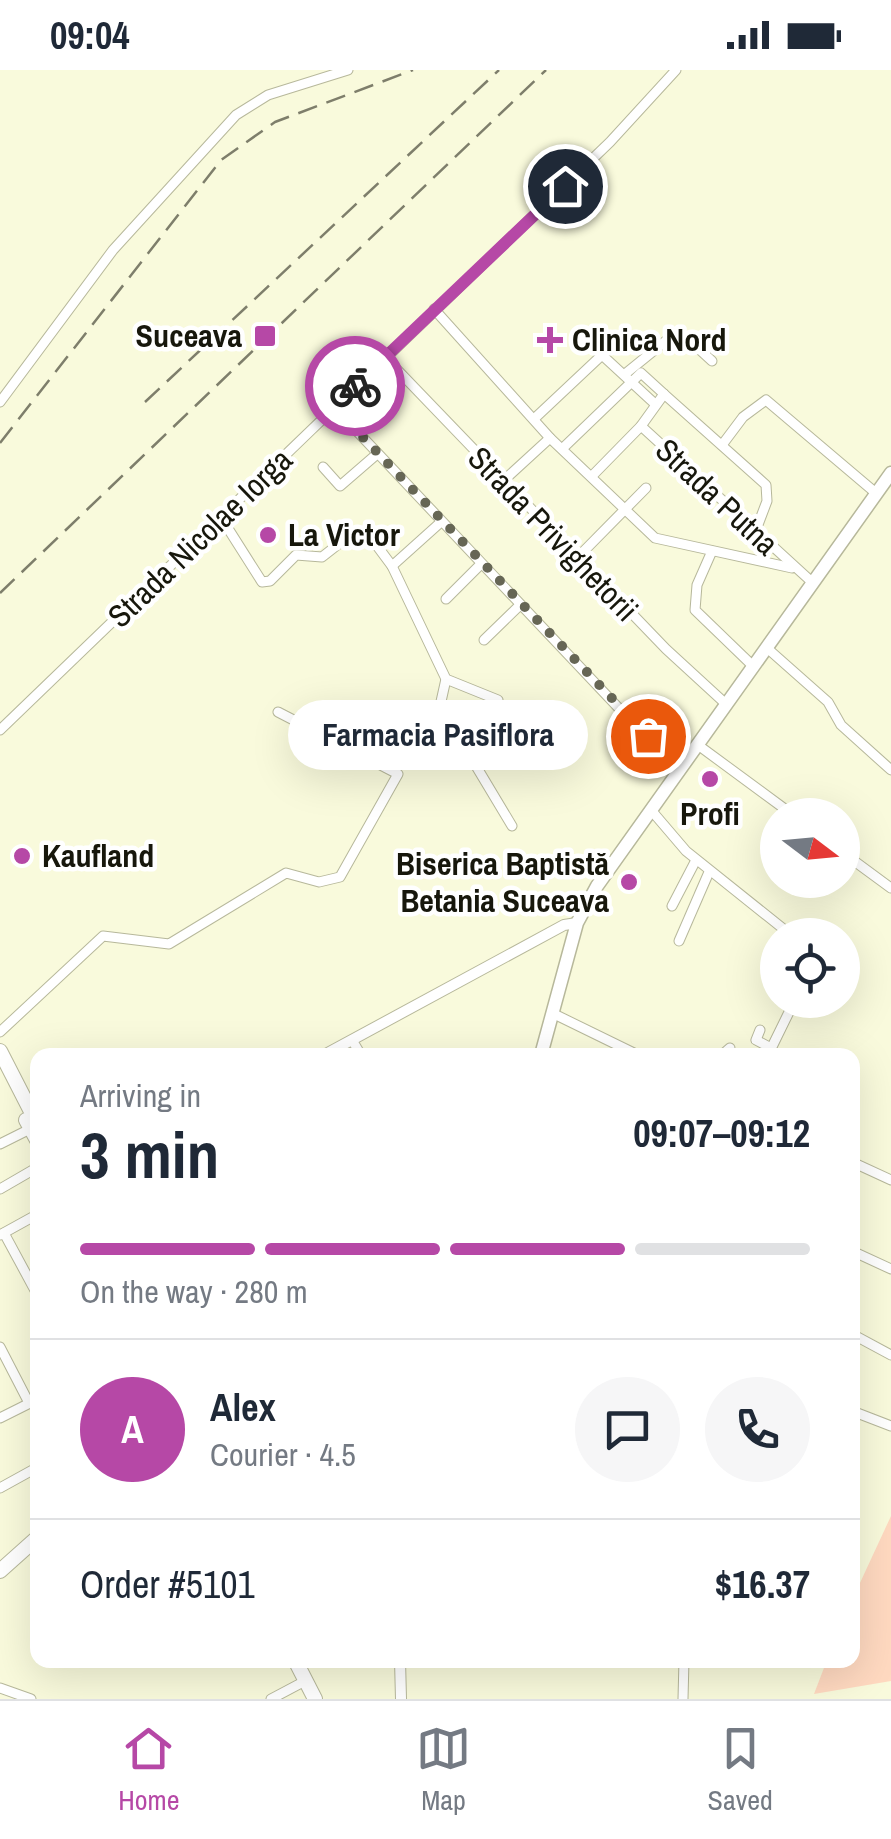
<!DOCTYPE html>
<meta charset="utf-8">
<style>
body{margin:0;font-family:"Archivo Narrow",sans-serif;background:#f6f6f7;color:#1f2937;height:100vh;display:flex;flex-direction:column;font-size:38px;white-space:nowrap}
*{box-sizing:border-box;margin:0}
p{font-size:32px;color:#747a83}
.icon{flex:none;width:55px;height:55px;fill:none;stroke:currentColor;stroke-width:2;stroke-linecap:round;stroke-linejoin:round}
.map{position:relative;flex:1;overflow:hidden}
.side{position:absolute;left:30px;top:978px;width:830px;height:620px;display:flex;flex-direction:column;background:#fff;border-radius:20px;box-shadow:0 10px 40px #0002}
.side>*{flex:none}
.needle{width:65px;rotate:106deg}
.buttons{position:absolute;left:760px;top:728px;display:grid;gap:20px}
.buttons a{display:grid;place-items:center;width:100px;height:100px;border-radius:50%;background:#fff;box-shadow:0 10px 40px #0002;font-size:50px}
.pin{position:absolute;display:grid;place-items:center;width:85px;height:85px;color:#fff;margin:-42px;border:5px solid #fff;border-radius:50%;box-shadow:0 2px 10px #0007}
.courier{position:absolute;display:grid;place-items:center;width:100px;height:100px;margin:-50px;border:8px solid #b648a6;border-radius:50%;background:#fff;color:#222;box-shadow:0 2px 12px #0007}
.bubble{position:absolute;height:70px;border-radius:35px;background:#fff;box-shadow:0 10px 40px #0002;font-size:32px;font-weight:700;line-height:70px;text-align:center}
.headline em{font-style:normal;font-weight:700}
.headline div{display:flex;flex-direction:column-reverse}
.headline{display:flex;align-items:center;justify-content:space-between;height:170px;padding:0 50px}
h1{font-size:65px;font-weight:700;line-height:75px}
.bar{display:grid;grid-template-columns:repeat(4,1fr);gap:15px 10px;align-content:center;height:120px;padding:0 50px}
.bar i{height:12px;border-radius:8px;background:#e0e1e3}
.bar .on{background:#b648a6}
.bar p{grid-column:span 4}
.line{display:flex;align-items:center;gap:25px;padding:0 50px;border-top:2px solid #e0e1e3}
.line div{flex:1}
.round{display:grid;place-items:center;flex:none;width:105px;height:105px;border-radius:52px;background:#f6f6f7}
.status{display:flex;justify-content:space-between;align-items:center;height:70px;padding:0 50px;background:#fff;direction:ltr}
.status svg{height:28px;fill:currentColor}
.dock{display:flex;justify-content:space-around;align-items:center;height:140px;border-top:2px solid #e0e1e3;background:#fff;font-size:28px;color:#747a83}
.dock a{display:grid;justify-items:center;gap:5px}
.dock .on{color:#b648a6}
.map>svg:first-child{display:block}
</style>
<div class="status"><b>09:04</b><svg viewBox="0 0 49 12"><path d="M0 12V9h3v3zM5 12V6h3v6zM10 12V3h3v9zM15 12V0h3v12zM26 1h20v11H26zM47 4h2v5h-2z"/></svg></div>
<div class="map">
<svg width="891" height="1629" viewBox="0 0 891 1629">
<rect width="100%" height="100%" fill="#f9fadc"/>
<!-- green -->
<polygon fill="#ffd9c0" points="891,1446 891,1611 814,1624 827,1590 852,1590 853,1528"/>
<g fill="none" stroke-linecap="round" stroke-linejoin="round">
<!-- minor casing -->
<g stroke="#b7b89b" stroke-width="11">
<g id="minor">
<polyline points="434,239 550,368 655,468 792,498"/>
<polyline points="385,287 666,579 727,635"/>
<polyline points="625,304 673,265 686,267 712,291"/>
<polyline points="0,332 113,180 236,45 268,25 348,0"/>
<polyline points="334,337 629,649 682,694"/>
<polyline points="535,348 602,285 654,333"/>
<polyline points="641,356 813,513"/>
<polyline points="722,375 743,347 766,330 877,424"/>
<polyline points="563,378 641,303 664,324"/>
<polyline points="323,397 340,416 377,384"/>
<polyline points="592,406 641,356 664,324 766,415 767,431 756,460"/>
<polyline points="502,412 550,368"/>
<polyline points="222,449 262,512 270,511 296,485 322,487 354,462 366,461 392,496 446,609 498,630"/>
<polyline points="712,481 697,515 695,540 754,597"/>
<polyline points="577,488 646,418"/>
<polyline points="392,496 441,452"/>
<polyline points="446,529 481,494"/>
<polyline points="484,570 520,535"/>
<polyline points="767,578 828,632 841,655 891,700"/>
<polyline points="446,609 440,636 512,756"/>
<polyline points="0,660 610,72 676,0"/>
<polyline points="698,675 793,745"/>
<polyline points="651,740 686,781 791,865"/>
<polyline points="842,782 891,818"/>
<polyline points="672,836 696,790"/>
<polyline points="679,871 709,802"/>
<polyline points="552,943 638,985"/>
<polyline points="760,960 756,970 771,978"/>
<polyline points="0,962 103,866 169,874 286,803 319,812 340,807 398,704 278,642"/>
<polyline points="352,970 361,985"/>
<polyline points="722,985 730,978"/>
<polyline points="768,985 791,938"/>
<polyline points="0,1074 30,1059"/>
<polyline points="852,1092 891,1110"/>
<polyline points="0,1119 38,1097"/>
<polyline points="4,1163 38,1226"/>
<polyline points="0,1165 38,1144"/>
<polyline points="852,1181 891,1199"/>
<polyline points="852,1264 891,1285"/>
<polyline points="0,1277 29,1333"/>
<polyline points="852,1341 891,1356"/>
<polyline points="0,1348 38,1329"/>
<polyline points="0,1418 38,1397"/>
<polyline points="0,1618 31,1629"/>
<polyline points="271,1629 305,1611"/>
<polyline points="683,1629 684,1590"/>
</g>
</g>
<!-- tertiary casing -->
<g stroke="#b7b89b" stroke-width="12">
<g id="tertiary">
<polyline points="324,985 564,855 577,853"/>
<polyline points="400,1590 401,1629"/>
</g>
</g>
<!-- secondary casing -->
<g stroke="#b7b89b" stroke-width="15">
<polyline id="secondary" points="541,985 577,853 597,816 891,403"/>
</g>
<!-- primary casing -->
<g stroke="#b7b89b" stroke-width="16">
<g id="primary">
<polyline points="0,981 38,1055"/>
<polyline points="26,1050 38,1072"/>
<polyline points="0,1501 38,1467"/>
<polyline points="295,1590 315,1629"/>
</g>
</g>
<!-- minor -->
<use href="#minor" stroke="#fff" stroke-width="9"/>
<!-- tertiary -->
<use href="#tertiary" stroke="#fff" stroke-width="10"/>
<!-- secondary -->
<use href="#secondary" stroke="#fff" stroke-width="12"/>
<!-- primary -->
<use href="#primary" stroke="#fff" stroke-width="14"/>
<!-- rail -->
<g stroke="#7e7e6b" stroke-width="2.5" stroke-dasharray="20 10" stroke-linecap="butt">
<polyline points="145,332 499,0"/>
<polyline points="0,373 221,90 275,52 413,0"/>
<polyline points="0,523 546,0"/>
</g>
</g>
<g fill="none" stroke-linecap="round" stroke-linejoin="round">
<!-- done -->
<polyline stroke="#665" stroke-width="10" stroke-dasharray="0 18" points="355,316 334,337 648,666"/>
<!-- route -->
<polyline stroke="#b648a6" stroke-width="12" points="355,316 565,116"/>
</g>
<!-- markers -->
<g fill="#b648a6" stroke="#fff" stroke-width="4">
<rect x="253" y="254" width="24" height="24" rx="5"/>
<path d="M545 255h10v10h10v10h-10v10h-10v-10h-10v-10h10z"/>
<circle cx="268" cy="465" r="10"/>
<circle cx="710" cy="709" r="10"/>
<circle cx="22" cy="786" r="10"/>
<circle cx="629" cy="812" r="10"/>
</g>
<g text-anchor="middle" stroke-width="9" stroke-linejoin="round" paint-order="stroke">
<!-- poi labels -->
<g font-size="32" font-weight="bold" fill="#17170c" stroke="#fff" text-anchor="start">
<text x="242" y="277" text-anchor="end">Suceava</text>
<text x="572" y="281">Clinica Nord</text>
<text x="288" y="476">La Victor</text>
<text x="710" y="755" text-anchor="middle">Profi</text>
<text x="42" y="797">Kaufland</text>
<text x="609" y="805" text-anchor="end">Biserica Baptistă<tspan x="609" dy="37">Betania Suceava</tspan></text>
</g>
<!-- street labels -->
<g font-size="32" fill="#17170c" stroke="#fff">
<text transform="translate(717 427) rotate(43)" y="11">Strada Putna</text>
<text transform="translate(553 464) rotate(46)" y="11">Strada Privighetorii</text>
<text transform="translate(200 468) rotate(-44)" y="11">Strada Nicolae Iorga</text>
</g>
</g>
</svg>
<div class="buttons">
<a><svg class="needle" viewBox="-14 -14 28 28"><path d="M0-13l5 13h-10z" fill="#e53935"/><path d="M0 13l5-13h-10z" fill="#747a83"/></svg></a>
<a><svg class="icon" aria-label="locate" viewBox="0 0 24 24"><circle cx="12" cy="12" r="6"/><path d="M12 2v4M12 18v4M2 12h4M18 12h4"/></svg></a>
</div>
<div class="pin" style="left:648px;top:666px;background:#ea580c"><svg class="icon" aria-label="bag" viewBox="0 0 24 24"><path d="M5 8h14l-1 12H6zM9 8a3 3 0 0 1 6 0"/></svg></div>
<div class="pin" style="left:565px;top:116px;background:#1f2937"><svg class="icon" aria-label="home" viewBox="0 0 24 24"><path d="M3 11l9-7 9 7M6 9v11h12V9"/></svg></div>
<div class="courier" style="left:355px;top:316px"><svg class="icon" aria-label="bike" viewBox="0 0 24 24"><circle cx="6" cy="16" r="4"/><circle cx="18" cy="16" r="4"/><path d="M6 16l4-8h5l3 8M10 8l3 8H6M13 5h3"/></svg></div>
<div class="bubble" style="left:288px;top:630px;width:300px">Farmacia Pasiflora</div>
<section class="side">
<div class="headline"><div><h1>3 min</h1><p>Arriving in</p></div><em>09:07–09:12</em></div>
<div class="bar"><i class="on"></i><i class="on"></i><i class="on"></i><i></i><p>On the way · 280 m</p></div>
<div class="line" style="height:180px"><b class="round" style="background:#b648a6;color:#fff">A</b><div><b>Alex</b><p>Courier · 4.5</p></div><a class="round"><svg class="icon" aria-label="chat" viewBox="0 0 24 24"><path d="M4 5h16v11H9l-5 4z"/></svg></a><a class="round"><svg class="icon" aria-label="phone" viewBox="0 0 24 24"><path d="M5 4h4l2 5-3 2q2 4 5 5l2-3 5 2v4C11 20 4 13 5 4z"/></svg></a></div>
<div class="line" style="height:130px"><div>Order #5101</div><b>$16.37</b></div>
</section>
</div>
<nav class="dock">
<a class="on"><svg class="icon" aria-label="home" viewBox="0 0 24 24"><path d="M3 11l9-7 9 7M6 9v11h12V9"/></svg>Home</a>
<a><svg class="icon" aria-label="map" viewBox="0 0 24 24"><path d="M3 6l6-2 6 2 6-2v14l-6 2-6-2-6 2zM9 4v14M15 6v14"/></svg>Map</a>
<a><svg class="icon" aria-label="saved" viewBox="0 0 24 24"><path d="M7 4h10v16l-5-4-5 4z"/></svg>Saved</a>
</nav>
